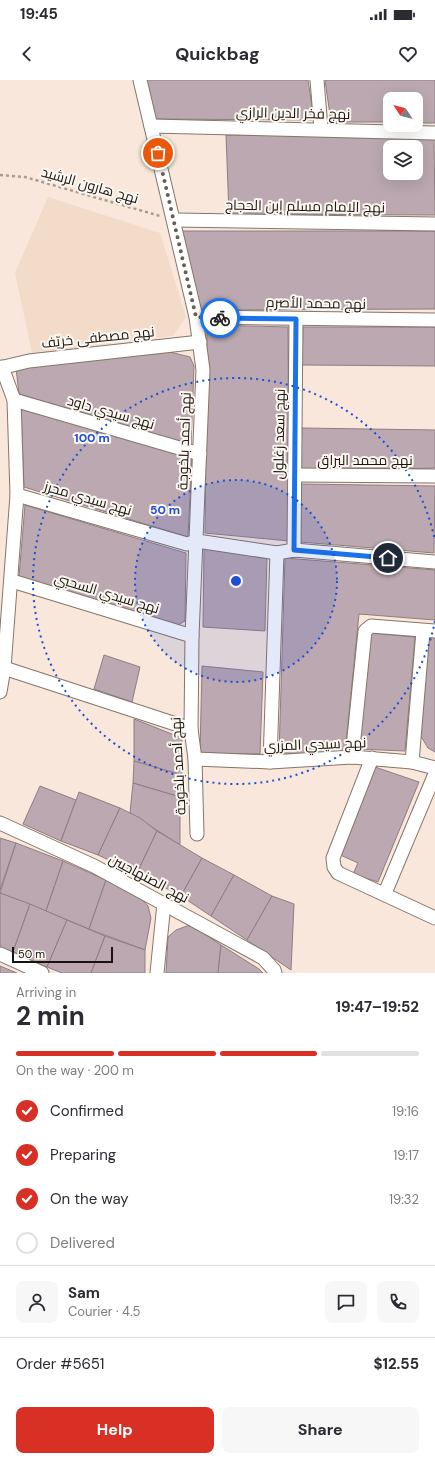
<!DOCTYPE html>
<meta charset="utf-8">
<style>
body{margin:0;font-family:"DM Sans",Cairo,sans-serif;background:#f7f7f7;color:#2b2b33;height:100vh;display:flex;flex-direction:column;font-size:15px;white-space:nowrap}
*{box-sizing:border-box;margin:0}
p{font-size:13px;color:#7c7c81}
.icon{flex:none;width:22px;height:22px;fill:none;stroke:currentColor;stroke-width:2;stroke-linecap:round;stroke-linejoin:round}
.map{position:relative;height:893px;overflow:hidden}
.side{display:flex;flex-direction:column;background:#fff;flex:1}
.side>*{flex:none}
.needle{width:26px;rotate:306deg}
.buttons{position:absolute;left:383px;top:12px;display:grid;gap:8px}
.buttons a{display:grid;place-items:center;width:40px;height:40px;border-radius:8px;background:#fff;box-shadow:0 4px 16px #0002;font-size:20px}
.scale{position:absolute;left:12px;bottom:10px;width:101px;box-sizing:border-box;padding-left:4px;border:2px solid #18130e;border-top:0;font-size:11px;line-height:14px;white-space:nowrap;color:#18130e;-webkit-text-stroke:3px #fdf7f1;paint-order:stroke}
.pin{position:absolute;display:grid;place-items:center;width:34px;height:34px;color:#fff;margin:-17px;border:2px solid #fff;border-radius:50%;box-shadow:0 1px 4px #0007}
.courier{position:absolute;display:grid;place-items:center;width:40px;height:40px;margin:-20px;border:3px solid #1a73e8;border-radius:50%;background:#fff;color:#222;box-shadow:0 1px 5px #0007}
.overview em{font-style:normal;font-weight:700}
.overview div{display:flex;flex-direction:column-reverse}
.overview{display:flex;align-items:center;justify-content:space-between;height:68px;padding:0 16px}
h1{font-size:26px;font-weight:700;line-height:30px}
.bar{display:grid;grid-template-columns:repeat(4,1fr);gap:6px 4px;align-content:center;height:48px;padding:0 16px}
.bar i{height:5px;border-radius:3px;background:#e1e1e2}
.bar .active{background:#d93025}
.bar p{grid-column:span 4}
.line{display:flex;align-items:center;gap:10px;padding:0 16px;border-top:1px solid #e1e1e2}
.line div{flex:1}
.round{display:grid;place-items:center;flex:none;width:42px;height:42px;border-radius:8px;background:#f7f7f7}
ol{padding:0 16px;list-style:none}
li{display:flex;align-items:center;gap:12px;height:44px}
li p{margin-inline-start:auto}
li .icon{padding:4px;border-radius:50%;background:#d93025;color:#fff;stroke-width:4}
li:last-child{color:#7c7c81}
li i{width:22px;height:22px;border:2px solid #e1e1e2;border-radius:50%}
.primary-button{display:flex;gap:8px;margin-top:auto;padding:8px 16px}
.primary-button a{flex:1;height:46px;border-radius:8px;background:#d93025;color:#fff;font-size:16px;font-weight:700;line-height:46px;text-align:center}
.primary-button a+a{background:#f7f7f7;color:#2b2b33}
.status{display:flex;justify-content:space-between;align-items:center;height:28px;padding:0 20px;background:#fff;direction:ltr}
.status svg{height:11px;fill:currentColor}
header{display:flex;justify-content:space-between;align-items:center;height:52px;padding:0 16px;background:#fff;font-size:18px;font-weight:700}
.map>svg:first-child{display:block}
</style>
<div class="status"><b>19:45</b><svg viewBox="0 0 49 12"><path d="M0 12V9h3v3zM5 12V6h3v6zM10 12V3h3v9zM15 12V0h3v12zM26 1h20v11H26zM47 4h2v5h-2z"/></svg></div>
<header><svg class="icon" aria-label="back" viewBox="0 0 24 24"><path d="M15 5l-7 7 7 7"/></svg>Quickbag<svg class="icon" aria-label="heart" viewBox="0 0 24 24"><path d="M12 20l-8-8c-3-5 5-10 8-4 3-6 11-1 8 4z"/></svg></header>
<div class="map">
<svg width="435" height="893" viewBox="0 0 435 893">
<rect width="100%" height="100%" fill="#f8e7da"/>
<!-- built -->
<polygon fill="#f2dcc9" points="48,117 160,153 186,237 173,256 32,273 15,193"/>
<!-- building -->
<g fill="#bba8b0" stroke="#8f7d85" fill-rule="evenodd">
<polygon points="144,0 308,0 314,40 153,39"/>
<polygon points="325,0 435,0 435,43 416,43 416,19 390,19 390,42 331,42"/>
<path d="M 226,55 L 434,56 L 435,135 L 229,134 ZM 390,67 L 416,67 L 416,93 L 390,93 Z"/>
<polygon points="180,151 435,151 435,229 200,230"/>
<polygon points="207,245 288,247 289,461 205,453"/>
<polygon points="303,247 435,247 435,286 302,285"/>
<polygon points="170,272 190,277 194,286 191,365 19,314 16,288"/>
<polygon points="21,328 192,376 188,457 24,407"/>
<polygon points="302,348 435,350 435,388 300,391"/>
<polygon points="301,404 435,406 434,473 300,462"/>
<polygon points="25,425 186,473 185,541 178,545 19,497"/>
<polygon points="204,469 267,476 265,551 203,547"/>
<polygon points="285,478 435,490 435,540 359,534 345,673 279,674"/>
<polygon points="369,553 415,557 405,671 357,669"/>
<polygon points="429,556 435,557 435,672 428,668 419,653"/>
<polygon points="104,575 140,587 132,622 94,609"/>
<polygon points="202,586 263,592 260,674 200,673"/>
<polygon points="134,639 182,658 182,695 134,681"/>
<polygon points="134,681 182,695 180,717 133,703"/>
<polygon points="375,687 419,702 378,802 353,794 358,783 338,774"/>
<polygon points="133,703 180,717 180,765 130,733"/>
<polygon points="40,706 76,720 61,761 23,744"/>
<polygon points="79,712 120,728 98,775 61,761"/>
<polygon points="120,728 140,738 157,751 137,793 98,775"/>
<polygon points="157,751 202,778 181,816 137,793"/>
<polygon points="0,758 16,763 0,810"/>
<polygon points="16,763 63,781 46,831 0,813"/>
<polygon points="202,778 234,795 211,836 181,816"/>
<polygon points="63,781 106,800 89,849 46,831"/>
<polygon points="234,795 272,816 247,860 211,836"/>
<polygon points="106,800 140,817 148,826 151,838 145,870 89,849"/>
<polygon points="0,813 30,824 13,872 0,867"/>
<polygon points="272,816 294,824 291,890 247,860"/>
<polygon points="30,824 67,840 47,887 13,872"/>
<polygon points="67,840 105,856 91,893 62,893 47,887"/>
<polygon points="187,846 193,846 221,865 218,893 166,893 168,857 176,850"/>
<polygon points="105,856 145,870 145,893 91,893"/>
<polygon points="221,865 259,889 263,893 218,893"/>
<polygon points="0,886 17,893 0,893"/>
</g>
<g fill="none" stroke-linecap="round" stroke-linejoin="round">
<!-- street casing -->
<g stroke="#84766a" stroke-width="15">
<g id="street">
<polyline points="140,0 196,237 203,290 192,556 191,649 195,679 197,754"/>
<polyline points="317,0 321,49"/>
<polyline points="151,46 435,53"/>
<polyline points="174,140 435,144"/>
<polyline points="196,237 435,240"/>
<polyline points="0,288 29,281 200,262"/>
<polyline points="14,320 200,374"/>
<polyline points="295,395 435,396"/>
<polyline points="17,415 187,464 197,461 277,473 294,470 435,482"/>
<polyline points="294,470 296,239"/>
<polyline points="12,501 192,556"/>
<polyline points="4,588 191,649"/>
<polyline points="0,612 4,588 17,415 14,320 2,287"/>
<polyline points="352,677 365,551 371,546 435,551"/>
<polyline points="372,678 333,778 334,787 338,793 435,838"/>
<polyline points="195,679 270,682 352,677 412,682 435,688"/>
<polyline points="270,682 277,473"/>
<polyline points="412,682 423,551"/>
<polyline points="0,743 94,786 263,878 274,890 275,893"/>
<polyline points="385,813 435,694"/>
<polyline points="0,874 42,893"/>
<polyline points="157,893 164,823"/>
</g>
</g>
<!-- path -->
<polyline stroke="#a89c91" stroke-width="2.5" stroke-dasharray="3 3" stroke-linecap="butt" points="0,95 25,97 160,136"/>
<!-- street -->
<use href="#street" stroke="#fff" stroke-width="13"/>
</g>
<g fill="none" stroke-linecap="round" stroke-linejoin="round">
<!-- done -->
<polyline stroke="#665d55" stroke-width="4" stroke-dasharray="0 7.2" points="158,73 196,237 220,238"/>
<!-- route -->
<polyline stroke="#1a73e8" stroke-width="5" points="220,238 296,239 294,470 388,478"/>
</g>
<!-- distance rings -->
<circle cx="236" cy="501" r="101" fill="#1d4ed8" fill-opacity=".12"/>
<g fill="none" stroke="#1d4ed8" stroke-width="2" stroke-dasharray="2 4">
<circle cx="236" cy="501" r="101"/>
<path d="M435 541A203 203 0 1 1 435 461"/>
</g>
<g text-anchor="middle" stroke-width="4" stroke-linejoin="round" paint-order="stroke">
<!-- street labels -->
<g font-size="14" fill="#18130e" stroke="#fdf7f1">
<text transform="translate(293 33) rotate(1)" y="5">نهج فخر الدين الرازي</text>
<text transform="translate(90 105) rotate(16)" y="5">نهج هارون الرشيد</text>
<text transform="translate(305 126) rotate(1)" y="5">نهج اﻹمام مسلم إبن الحجاج</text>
<text transform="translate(316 223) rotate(1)" y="5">نهج محمد الأصرم</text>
<text transform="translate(98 257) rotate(-6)" y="5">نهج مصطفى خريّف</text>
<text transform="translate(111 332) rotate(16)" y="5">نهج سيدي داود</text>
<text transform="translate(279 354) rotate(-89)" y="5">نهج سعد زغلول</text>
<text transform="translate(184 361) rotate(-88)" y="5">نهج أحمد بلخوجة</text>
<text x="365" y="385">نهج محمد البراق</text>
<text transform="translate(88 418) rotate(16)" y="5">نهج سيدي محرز</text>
<text transform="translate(107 513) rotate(17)" y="5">نهج سيدي السحبي</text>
<text transform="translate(315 664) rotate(-2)" y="5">نهج سيدي المزري</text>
<text transform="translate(178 686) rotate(-93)" y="5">نهج أحمد بلخوجة</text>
<text transform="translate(149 798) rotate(28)" y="5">نهج الصنهاجيين</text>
</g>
</g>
<circle cx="236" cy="501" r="6" fill="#1d4ed8" stroke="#fdf7f1" stroke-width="2"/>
<g font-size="12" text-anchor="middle" font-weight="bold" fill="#1d4ed8" stroke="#fdf7f1" stroke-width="4" stroke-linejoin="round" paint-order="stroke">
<text x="92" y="362">100 m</text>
<text x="165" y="434">50 m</text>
</g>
</svg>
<div class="buttons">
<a><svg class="needle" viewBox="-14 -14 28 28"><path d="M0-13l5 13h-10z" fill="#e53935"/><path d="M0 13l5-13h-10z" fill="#7c7c81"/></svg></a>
<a><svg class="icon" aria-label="layers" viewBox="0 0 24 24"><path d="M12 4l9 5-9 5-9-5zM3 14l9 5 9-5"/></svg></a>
</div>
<div class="scale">50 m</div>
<div class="pin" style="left:158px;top:73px;background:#ea580c"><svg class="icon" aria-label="bag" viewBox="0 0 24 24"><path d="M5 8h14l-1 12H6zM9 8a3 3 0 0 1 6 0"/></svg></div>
<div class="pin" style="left:388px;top:478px;background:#1f2937"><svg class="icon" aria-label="home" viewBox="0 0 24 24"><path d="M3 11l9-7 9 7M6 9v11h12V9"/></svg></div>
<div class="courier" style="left:220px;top:238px"><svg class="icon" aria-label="bike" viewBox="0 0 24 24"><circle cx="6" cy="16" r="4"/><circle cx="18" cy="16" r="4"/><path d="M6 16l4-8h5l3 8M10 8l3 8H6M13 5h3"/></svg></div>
</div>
<section class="side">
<div class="overview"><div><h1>2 min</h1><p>Arriving in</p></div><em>19:47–19:52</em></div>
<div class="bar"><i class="active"></i><i class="active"></i><i class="active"></i><i></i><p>On the way · 200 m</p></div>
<ol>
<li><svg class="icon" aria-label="check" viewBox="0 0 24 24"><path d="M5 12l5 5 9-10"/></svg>Confirmed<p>19:16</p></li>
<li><svg class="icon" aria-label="check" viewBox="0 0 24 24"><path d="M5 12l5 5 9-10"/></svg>Preparing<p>19:17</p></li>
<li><svg class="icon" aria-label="check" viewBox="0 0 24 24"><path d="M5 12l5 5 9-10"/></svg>On the way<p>19:32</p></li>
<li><i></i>Delivered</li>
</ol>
<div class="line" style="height:72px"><a class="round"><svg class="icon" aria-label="person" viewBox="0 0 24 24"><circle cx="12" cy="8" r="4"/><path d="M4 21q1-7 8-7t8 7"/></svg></a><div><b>Sam</b><p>Courier · 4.5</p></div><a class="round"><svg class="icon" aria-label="chat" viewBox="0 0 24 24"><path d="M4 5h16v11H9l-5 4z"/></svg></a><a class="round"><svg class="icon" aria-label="phone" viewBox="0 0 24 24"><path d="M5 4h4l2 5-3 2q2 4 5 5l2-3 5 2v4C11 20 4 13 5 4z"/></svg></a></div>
<div class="line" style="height:52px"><div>Order #5651</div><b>$12.55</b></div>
<div class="primary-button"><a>Help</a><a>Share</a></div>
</section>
